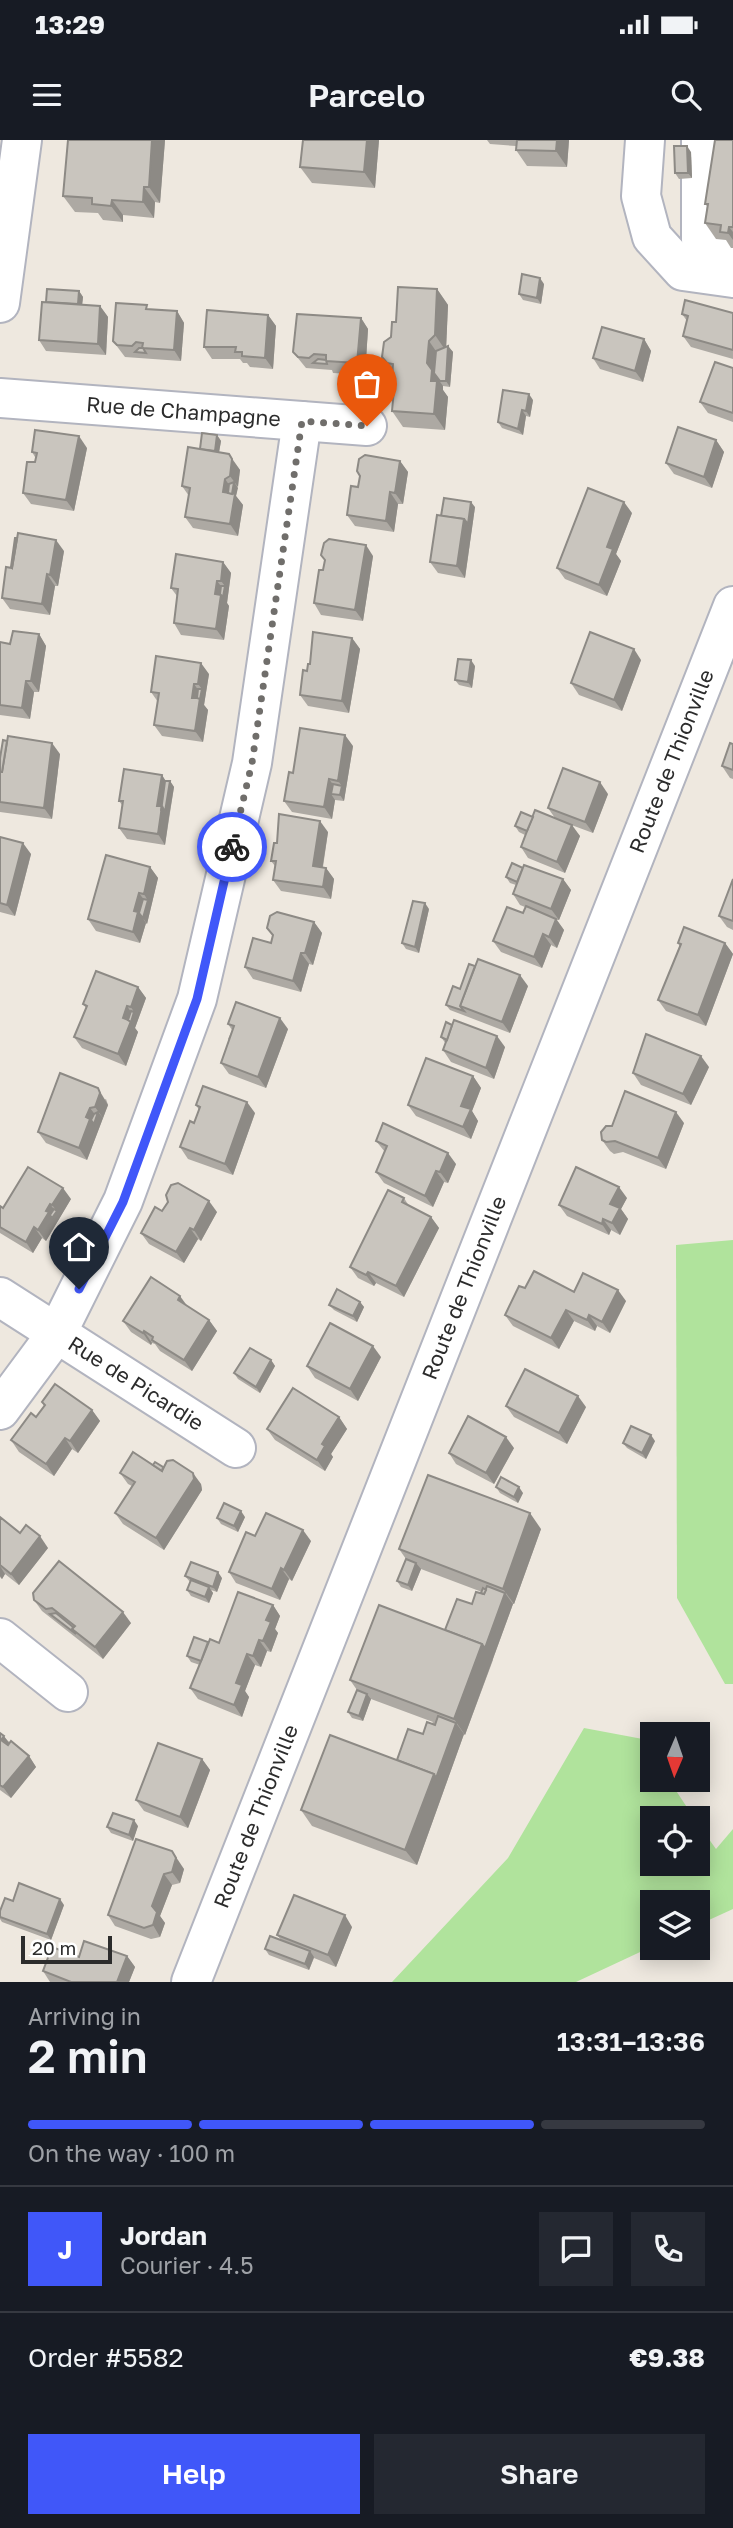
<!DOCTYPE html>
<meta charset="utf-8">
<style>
body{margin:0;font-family:"Golos Text",sans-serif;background:#242831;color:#f1f3f6;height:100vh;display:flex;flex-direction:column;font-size:26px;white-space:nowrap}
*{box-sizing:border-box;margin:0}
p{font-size:23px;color:#9ea1a6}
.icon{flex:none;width:38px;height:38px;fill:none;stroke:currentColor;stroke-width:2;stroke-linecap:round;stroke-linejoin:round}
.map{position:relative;height:1842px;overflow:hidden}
.drawer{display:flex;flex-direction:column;background:#171b24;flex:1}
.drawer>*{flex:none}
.needle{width:46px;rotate:182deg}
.controls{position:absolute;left:640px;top:1582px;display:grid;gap:14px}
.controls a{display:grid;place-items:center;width:70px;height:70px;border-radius:0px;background:#171b24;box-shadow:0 4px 18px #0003;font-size:35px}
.scale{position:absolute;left:21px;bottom:18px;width:91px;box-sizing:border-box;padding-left:7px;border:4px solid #2c2c2c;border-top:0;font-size:19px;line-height:24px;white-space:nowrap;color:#2c2c2c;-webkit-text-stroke:5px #fff;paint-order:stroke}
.pin{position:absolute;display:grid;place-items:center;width:60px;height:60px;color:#fff;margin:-72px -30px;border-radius:50% 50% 50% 0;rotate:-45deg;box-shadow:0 0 7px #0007}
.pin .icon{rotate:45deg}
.courier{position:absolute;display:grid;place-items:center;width:70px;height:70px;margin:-35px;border:5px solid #4057f9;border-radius:50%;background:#fff;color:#222;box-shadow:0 2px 9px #0007}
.overview em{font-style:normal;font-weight:600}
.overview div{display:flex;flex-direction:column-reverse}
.overview{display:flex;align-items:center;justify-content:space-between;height:119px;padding:0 28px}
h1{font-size:46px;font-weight:600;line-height:52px}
.bar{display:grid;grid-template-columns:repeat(4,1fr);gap:10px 7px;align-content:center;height:84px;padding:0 28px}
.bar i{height:9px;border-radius:5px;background:#363941}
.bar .active{background:#4057f9}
.bar p{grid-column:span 4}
.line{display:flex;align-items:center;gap:18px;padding:0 28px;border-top:2px solid #363941}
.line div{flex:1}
.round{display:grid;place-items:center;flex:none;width:74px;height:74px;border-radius:0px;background:#242831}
.primary-button{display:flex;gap:14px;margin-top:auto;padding:14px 28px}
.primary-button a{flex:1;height:80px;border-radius:0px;background:#4057f9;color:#fff;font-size:28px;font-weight:600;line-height:80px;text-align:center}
.primary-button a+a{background:#242831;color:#f1f3f6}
.status{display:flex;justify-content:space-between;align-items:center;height:49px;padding:0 35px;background:#171b24;direction:ltr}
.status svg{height:19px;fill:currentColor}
header{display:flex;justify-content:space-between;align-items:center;height:91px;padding:0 28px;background:#171b24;font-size:32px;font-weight:600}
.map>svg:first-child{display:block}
</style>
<div class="status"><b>13:29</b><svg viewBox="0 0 49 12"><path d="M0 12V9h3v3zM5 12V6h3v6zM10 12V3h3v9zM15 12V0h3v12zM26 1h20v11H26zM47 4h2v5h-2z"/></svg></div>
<header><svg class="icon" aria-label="menu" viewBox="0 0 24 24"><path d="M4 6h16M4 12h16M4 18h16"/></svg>Parcelo<svg class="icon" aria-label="search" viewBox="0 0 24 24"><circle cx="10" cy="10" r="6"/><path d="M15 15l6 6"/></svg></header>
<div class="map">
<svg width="733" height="1842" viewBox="0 0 733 1842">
<rect width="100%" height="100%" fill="#eee8df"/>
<!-- green -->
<g fill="#b0e39c">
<polygon points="733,1100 733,1544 725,1544 677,1458 676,1105"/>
<polygon points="584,1588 648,1600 653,1610 653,1640 669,1640 694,1678 653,1678 653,1724 698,1724 698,1684 716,1709 733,1689 733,1769 698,1785 698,1762 653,1762 653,1806 576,1842 392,1842 508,1718"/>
</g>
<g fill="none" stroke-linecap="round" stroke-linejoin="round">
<!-- minor casing -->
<g stroke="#b2b4bf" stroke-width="42">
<g id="minor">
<polyline points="645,0 641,56 652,97 683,131 733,138"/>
<polyline points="701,0 701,100 712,115 733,118"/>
<polyline points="0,163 22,0"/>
<path id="s1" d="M 0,258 L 367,286"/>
<path id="s2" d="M 0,1157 L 236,1308"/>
<polyline points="0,1270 57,1193 123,1061 197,859 252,623 302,281"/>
<polyline points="0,1498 68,1552"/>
<path id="s3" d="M 191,1842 L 733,466"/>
</g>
</g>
<!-- minor -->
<use href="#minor" stroke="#fff" stroke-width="38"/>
</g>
<!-- wall -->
<g fill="#ada9a3">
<polygon points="165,0 160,63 155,62 154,78 123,75 123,82 103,80 98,73 75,72 63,56"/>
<polygon points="379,0 375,48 312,43 300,27"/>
<polygon points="487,0 569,0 567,27 527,26 516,10 516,6 490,4"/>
<polygon points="733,0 733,108 731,108 726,100 716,99 705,83 707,66 705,64"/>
<polygon points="691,12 692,38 679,39 675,33"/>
<polygon points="544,144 541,164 523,160 519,154"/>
<polygon points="437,149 448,165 446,207 448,206 453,212 450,247 443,246 443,250 448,257 445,290 403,287 392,271 395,243 392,239 393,232 382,217 396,182"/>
<polygon points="79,151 83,157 82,165 100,166 108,177 106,215 46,211 39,200 46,162"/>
<polygon points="150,170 177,171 184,183 181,221 125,217 113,201"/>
<polygon points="733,173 733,219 691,207 683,196 687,181 682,174"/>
<polygon points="268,175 276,186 273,229 250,227 247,223 243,223 240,219 212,219 204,207"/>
<polygon points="361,178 368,189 365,235 333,233 332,230 306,228 293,212"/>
<polygon points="644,199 651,211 643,242 600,229 593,218"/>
<polygon points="733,228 733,282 708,273 700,262"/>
<polygon points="533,260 530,277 526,276 523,295 502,288 498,282"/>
<polygon points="217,295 221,301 219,312 229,314 240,330 236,356 243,365 238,396 193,388 185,377 189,356 182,346 200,309"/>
<polygon points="716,300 724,312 712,348 674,334 666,323"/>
<polygon points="87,308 74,371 31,364 23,353 35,322 35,317 32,312"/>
<polygon points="400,321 408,332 403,364 398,364 394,392 355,386 347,375 358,347 360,337 357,331"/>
<polygon points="475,367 465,438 438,433 430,422 441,376"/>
<polygon points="632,373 616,414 621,421 607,456 565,439 557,428"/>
<polygon points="64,411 58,446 55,446 50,475 10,469 2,458 11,427"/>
<polygon points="373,416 363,481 321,475 314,463 323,430"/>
<polygon points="223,422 231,433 227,463 229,466 224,500 181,495 174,483 177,456 171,448"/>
<polygon points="39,494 46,506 39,552 34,552 30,579 0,575 0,502 10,504"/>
<polygon points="352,498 360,509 349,573 308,566 300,555 307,531 310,524"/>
<polygon points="641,520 622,571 579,555 571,543"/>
<polygon points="475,526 472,548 459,545 455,540"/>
<polygon points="209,534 204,565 208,570 203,602 162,596 154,585 158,562 151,552"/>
<polygon points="733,604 733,639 730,638 722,626"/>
<polygon points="353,606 344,661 335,660 332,679 292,672 284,661 293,633"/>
<polygon points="60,614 52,679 0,672 0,618"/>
<polygon points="162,635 165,641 170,641 174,647 165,705 127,699 119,688 122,665 119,661"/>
<polygon points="608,654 593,693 566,683 580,696 565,733 528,718 521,707 525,695 519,692 515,686 533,677 555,678 548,668"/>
<polygon points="328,692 323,727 326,728 334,739 331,759 281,751 273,740 275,726 271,721 277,703"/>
<polygon points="0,697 31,714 15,776 0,772"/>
<polygon points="150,727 158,738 147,784 146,783 140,803 96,791 88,779"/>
<polygon points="523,728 563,739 571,750 559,780 557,780 564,790 557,808 551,805 542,828 501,812 493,801 523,773 525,767 520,765 513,754 516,745 510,743 506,737"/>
<polygon points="733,739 733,790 727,787 719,776"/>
<polygon points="429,769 419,813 406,809 402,803"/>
<polygon points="314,782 322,793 313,825 309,824 301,852 253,839 245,827 271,803 273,796 267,788"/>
<polygon points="678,803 725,803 733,814 706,886 666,871 658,860 680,807"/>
<polygon points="528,846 510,893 450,870 446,865 460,849"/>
<polygon points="138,847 146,858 135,888 138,892 126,926 82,908 74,897 86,868 83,864"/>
<polygon points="228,884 288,889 266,948 229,934 221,923 229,900 228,899 232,890"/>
<polygon points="441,897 505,907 494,939 451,922 443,910 446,904"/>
<polygon points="709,927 691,965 641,945 633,933"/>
<polygon points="473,936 481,948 472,971 478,981 471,999 416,976 408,965"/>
<polygon points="106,959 108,965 87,1020 46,1003 38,992"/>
<polygon points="196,965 255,973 233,1035 188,1019 180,1007 194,983 199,970"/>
<polygon points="684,983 666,1029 623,1012 614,1014 610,1011 602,1000"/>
<polygon points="376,1001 456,1024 448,1043 444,1042 433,1067 384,1043 376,1032 385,1012"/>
<polygon points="404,1058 409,1066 431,1077 439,1088 404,1157 376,1143 374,1146 358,1138 350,1127"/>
<polygon points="627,1058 621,1069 628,1079 620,1095 611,1090 609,1095 567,1076 559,1065"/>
<polygon points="71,1059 46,1101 42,1098 33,1113 0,1093 0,1066 3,1068"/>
<polygon points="162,1071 217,1072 201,1101 198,1099 184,1123 149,1104 141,1093"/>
<polygon points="574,1152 626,1161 610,1193 597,1186 595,1191 574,1181 559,1209 513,1186 505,1175"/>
<polygon points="360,1162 364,1167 357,1182 334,1170 329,1165"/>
<polygon points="187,1166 209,1180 217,1191 192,1231 160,1211 155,1204 152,1203 151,1205 131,1192 123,1181"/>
<polygon points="381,1217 358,1261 315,1238 307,1226"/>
<polygon points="271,1220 275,1226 260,1253 238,1239 234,1233"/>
<polygon points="42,1262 92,1270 100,1281 78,1313 72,1309 54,1336 19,1312 11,1300 36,1277 44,1266"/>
<polygon points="506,1266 586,1267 567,1304 514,1277"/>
<polygon points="339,1277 347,1289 331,1314 333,1317 325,1331 275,1300 267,1289"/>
<polygon points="655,1301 646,1319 627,1308 623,1303"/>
<polygon points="514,1308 494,1344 456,1324 449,1313"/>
<polygon points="153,1325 163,1327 201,1344 202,1350 164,1410 123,1384 115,1373 132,1346 128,1344 120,1333"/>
<polygon points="496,1347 523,1353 518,1363 500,1353"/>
<polygon points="0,1377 20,1393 48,1408 19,1445 5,1434 2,1439 0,1437"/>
<polygon points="245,1377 238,1392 221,1384 217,1378"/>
<polygon points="541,1389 514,1464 513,1464 493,1519 493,1520 465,1595 464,1594 417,1725 312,1686 301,1670 397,1620 433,1582 371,1559 363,1581 352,1578 348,1572 357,1550 350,1540 445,1490 472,1464 482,1452 421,1429 412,1451 401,1447 397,1441 406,1419 399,1409"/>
<polygon points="255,1396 311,1401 292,1441 289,1439 280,1460 236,1443 229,1432"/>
<polygon points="185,1436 222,1438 217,1452 211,1450 213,1453 209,1463 191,1456 187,1450 190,1442"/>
<polygon points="34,1460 131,1483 103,1519 42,1471"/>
<polygon points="273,1465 280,1476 275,1489 278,1493 271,1512 267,1511 261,1527 255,1525 245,1551 249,1557 242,1577 198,1559 190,1548 200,1525 191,1522 187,1516 208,1502 219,1503"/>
<polygon points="0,1593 8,1601 29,1616 36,1627 11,1658 0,1650"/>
<polygon points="202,1619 210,1630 188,1688 144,1671 136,1660"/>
<polygon points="138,1686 133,1701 111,1693 107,1687"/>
<polygon points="136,1699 184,1729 180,1743 172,1745 160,1776 165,1783 160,1797 151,1799 115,1786 108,1775"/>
<polygon points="13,1761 64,1765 51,1800 2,1782 0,1779 0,1771"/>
<polygon points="352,1787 336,1827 314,1818 309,1830 269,1815 265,1809 281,1800 277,1795"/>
<polygon points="127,1816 135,1827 129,1842 50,1842 43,1831 79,1817"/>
</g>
<!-- shaded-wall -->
<g fill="#8d8a85">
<polygon points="152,0 165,0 160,63 149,47"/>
<polygon points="367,0 379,0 375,48 364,32"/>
<polygon points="557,0 569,0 567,27 556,11"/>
<polygon points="687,6 691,12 692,38 688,33"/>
<polygon points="144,47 155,62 154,78 143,62"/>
<polygon points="112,60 123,75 123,82 111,66"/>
<polygon points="729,87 733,92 733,100 728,93"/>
<polygon points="540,138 544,144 541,164 537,158"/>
<polygon points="437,149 448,165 446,211 435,195"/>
<polygon points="79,151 83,157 81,175 77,169"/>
<polygon points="100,166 108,177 106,215 98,204"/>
<polygon points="177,171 184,183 181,221 174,210"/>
<polygon points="268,175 276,186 273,229 265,218"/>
<polygon points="361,178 368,189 365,235 357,223"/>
<polygon points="644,199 651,211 643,242 635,231"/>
<polygon points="429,201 440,217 438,239 443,246 443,250 448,257 445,290 434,274 431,241 427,223"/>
<polygon points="448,206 453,212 450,247 446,241"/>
<polygon points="529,254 533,260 530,277 526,271"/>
<polygon points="522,270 526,276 523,295 518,289"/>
<polygon points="217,295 221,301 218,318 214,312"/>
<polygon points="79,296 87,308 74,371 66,360"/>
<polygon points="716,300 724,312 712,348 704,337"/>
<polygon points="232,319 240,330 238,347 230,336"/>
<polygon points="400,321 408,332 403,364 395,353"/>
<polygon points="225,339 232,349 234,342 238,348 236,356 243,365 238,396 230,384 223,352"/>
<polygon points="390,352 398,364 394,392 386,381"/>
<polygon points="471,362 475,367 465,438 457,426 464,379"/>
<polygon points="624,362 632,373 616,414 621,421 607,456 599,445 607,407"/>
<polygon points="56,400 64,411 58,446 50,435"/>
<polygon points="366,405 373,416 363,481 355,470"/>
<polygon points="223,422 231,433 227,463 229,466 224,500 216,489 215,454 217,441 224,450 225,446 221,441"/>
<polygon points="47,434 55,446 50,475 42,464"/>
<polygon points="39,494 46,506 39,552 31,541"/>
<polygon points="352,498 360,509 349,573 342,561"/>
<polygon points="634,509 641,520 622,571 614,560"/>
<polygon points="471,520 475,526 472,548 468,542"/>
<polygon points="201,523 209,534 204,565 208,570 203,602 195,591 192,558 194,544 201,554 202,549 198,544"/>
<polygon points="26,541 34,552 30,579 22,568"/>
<polygon points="345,595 353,606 344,661 340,655 342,646 338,641"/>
<polygon points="52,603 60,614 52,679 44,668"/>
<polygon points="162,635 169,646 170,641 174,647 169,677 165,672 169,677 165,705 158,694 157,666"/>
<polygon points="329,639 337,650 331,654 335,660 332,679 324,667"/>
<polygon points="600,642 608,654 593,693 585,682"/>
<polygon points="320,681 328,692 321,737 313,726"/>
<polygon points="572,685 580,696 565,733 557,722"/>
<polygon points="23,703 31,714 15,776 7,765"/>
<polygon points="150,727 158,738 147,784 143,778 148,761 144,754"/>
<polygon points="326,728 334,739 331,759 323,747"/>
<polygon points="563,739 571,750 559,780 551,769"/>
<polygon points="139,753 147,764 142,777 146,783 140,803 133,792 134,771"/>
<polygon points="425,763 429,769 419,813 415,807"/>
<polygon points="556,779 564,790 557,808 549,797"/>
<polygon points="314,782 322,793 313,825 305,813"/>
<polygon points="543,794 551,805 542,828 534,817"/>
<polygon points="725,803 733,814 706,886 698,875"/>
<polygon points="301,813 309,824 301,852 293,841"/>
<polygon points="520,835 528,846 510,893 502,882"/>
<polygon points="138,847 146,858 135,888 138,892 126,926 118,914 123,878 127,866 133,875 134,872 131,867"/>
<polygon points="280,878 288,889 266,948 258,937"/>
<polygon points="497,896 505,907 494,939 486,928"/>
<polygon points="701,916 709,927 691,965 683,954"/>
<polygon points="473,936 481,948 472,971 478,981 471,999 463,987 461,966"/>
<polygon points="98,948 108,965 103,978 95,967"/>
<polygon points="247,962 255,973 233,1035 225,1024"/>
<polygon points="90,968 97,977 98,972 103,978 87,1020 79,1008 86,977"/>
<polygon points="676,972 684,983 666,1029 658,1018"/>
<polygon points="448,1013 456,1024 448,1043 440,1032"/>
<polygon points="436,1031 444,1042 433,1067 425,1056"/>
<polygon points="619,1047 627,1058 621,1069 628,1079 620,1095 612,1083 610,1064"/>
<polygon points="63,1048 71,1059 46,1101 38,1090 46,1071 50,1064 56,1072 57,1071 52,1065"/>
<polygon points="209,1061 217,1072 201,1101 194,1090"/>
<polygon points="431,1077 439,1088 404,1157 396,1146"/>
<polygon points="603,1079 611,1090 609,1095 602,1084"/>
<polygon points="34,1087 42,1098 33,1113 26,1102"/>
<polygon points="190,1088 198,1099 184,1123 176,1112"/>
<polygon points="368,1132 376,1143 374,1146 366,1135"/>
<polygon points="618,1150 626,1161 610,1193 602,1182"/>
<polygon points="180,1156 188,1167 178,1160"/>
<polygon points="360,1162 364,1167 357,1182 353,1176"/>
<polygon points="566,1170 574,1181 559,1209 551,1198"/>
<polygon points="589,1175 597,1186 595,1191 587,1180"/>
<polygon points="209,1180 217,1191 192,1231 184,1220"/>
<polygon points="144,1191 152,1203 151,1205 143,1193"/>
<polygon points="373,1206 381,1217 358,1261 350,1249"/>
<polygon points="271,1220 275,1226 260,1253 256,1247"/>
<polygon points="578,1256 586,1267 567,1304 559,1293"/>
<polygon points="92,1270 100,1281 78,1313 70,1301"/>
<polygon points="339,1277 347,1289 331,1314 333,1317 325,1331 317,1320 322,1304"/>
<polygon points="651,1295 655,1301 646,1319 642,1313"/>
<polygon points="506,1297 514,1308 494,1344 486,1333"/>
<polygon points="65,1298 72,1309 54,1336 46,1324"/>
<polygon points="193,1333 201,1344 202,1350 164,1410 156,1398"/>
<polygon points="519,1347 523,1353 518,1363 514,1357"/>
<polygon points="241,1371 245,1377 238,1392 234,1386"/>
<polygon points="530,1373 541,1389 514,1464 503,1449"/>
<polygon points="303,1390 311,1401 292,1441 284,1430"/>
<polygon points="40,1396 48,1408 19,1445 11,1434"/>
<polygon points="416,1423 421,1429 412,1451 408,1445"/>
<polygon points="0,1426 5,1434 2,1439 0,1436"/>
<polygon points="281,1428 289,1439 280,1460 272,1449"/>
<polygon points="218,1432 222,1438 217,1452 213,1447"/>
<polygon points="209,1447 213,1453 209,1463 205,1457"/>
<polygon points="505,1453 513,1464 465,1595 454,1579 482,1504"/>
<polygon points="273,1465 280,1476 275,1489 278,1493 271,1512 263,1501 266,1480"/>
<polygon points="123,1472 131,1483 103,1519 95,1507"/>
<polygon points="259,1500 267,1511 261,1527 253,1516"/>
<polygon points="247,1514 255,1525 245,1551 249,1557 242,1577 234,1565 236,1543"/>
<polygon points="367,1554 371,1559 363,1581 359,1576"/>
<polygon points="456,1583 464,1594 417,1725 405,1710 434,1634"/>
<polygon points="4,1596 12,1607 1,1600"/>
<polygon points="29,1616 36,1627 11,1658 3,1647"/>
<polygon points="202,1619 210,1630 188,1688 180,1677"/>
<polygon points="134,1680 138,1686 133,1701 129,1695"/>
<polygon points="172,1711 184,1729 180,1743 172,1732"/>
<polygon points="164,1734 172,1745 160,1776 165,1783 160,1797 153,1785 152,1766"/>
<polygon points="60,1759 64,1765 51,1800 47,1794"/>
<polygon points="345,1775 352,1787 336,1827 328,1815"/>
<polygon points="310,1811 314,1817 309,1830 305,1824"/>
<polygon points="127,1816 135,1827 129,1842 117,1842"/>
</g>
<!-- building -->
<g fill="#c9c5be" stroke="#8d8a85" stroke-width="2">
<polygon points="68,0 152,0 149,47 144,47 143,62 112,60 111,66 92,64 92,58 63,56"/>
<polygon points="303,0 367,0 364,32 300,27"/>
<polygon points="517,0 557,0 556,11 516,10"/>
<polygon points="715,0 733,0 733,87 729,87 728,93 720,92 721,85 705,83 708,64 705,64"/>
<polygon points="674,6 687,6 688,33 675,33"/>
<polygon points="522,134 540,138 537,158 519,154"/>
<polygon points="398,147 437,149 435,195 429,201 427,223 432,230 431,241 437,241 434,274 392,271 395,239 392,239 393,224 387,223 382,217 384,202 391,197 392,182 396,182"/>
<polygon points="47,149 79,151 78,164 46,162"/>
<polygon points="685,160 733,173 733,210 683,196 688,176 682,174"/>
<polygon points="42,162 100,166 98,204 39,200"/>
<polygon points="116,163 147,165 146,169 177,171 174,210 142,208 143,203 136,202 132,206 117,205 113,201"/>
<polygon points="207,170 268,175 265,218 242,216 242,212 235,212 236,207 204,207"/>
<polygon points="297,174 361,178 357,223 326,221 326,215 314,214 309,218 298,217 293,212"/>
<polygon points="602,187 644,199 635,231 593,218"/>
<polygon points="448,206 446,241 440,241 434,233 436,211"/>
<polygon points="139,208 143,208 146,213 135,212"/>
<polygon points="318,219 326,220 327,224 313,223"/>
<polygon points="715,222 733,228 733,273 700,262"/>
<polygon points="503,250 529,254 526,271 522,270 518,289 498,282"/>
<polygon points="678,287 716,300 704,337 666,323"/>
<polygon points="35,290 79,296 66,360 23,353 27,322 35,322 37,313 32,312"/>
<polygon points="202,293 217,295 215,311 200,309"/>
<polygon points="188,307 229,314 232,319 230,336 225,339 223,352 235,354 230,384 185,377 190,348 182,346"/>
<polygon points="365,315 400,321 395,353 390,352 386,381 347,375 351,346 358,347 360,336 357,331 359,319"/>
<polygon points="234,342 232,354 228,353 229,344"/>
<polygon points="588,348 624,362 607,407 613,409 599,445 557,428"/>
<polygon points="444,358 471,362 468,384 464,379 441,376"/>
<polygon points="437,375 464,379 457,426 430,422"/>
<polygon points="18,393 56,400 50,435 47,434 42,464 2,458 6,427 12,428"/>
<polygon points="15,398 17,398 12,428 11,427"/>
<polygon points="329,399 366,405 355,470 314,463 319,430 323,430 325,420 321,415 324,403"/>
<polygon points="176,414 223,422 221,441 217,441 215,454 221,455 216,489 174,483 178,449 171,448"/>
<polygon points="221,446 225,446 223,457 220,454"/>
<polygon points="13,491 39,494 31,541 26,541 22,568 0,565 0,502 10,504"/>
<polygon points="313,492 352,498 342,561 300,555 303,530 307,531 308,524 310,524"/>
<polygon points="590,492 634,509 614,560 571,543"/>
<polygon points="156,516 201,523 198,544 194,544 192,558 200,558 195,591 154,585 159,553 151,552"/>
<polygon points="458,519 471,520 468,542 455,540"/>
<polygon points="198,549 202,549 200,559 197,558"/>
<polygon points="300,588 345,595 338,641 329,639 324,667 284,661 289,632 293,633"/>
<polygon points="8,596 52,603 44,668 0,662 0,632 2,632"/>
<polygon points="3,600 7,601 2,632 0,632 0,618"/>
<polygon points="730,603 733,604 733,630 722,626"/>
<polygon points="563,628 600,642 585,682 548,668"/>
<polygon points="124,629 162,635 157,666 162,666 158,694 119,688 123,661 119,661"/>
<polygon points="165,641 170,641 165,672 162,666 161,671"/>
<polygon points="333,644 342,646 340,655 331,654"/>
<polygon points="535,670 572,685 557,722 521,707"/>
<polygon points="521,672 533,677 527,691 515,686"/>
<polygon points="279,674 320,681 313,726 326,728 323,747 273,740 276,721 271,721 274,703 277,703"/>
<polygon points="0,697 23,703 7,765 0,763"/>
<polygon points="106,715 150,727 144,754 139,753 134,771 138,772 133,792 88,779"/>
<polygon points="512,723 523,728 517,742 506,737"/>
<polygon points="524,725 563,739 551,769 513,754"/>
<polygon points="733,739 733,781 719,776"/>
<polygon points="143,759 148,760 143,778 139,773"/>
<polygon points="413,761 425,763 415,807 402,803"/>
<polygon points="526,766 556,779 549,797 543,794 534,817 493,801 507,767 523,773"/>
<polygon points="277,772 314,782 305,813 301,813 293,841 245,827 253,798 271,803 273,795 267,788 270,776"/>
<polygon points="684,787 725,803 698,875 658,860 681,804 678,803"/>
<polygon points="478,819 520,835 502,882 460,866"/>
<polygon points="469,824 475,826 460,866 464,871 446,865 453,846 460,849"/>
<polygon points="96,831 138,847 131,867 127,866 123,878 131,881 118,914 74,897 87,866 83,864"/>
<polygon points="236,862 280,878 258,937 221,923 234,886 228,884"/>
<polygon points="131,871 134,872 131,882 128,880"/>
<polygon points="454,880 497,896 486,928 443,910"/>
<polygon points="446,882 452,885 447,900 441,897"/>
<polygon points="646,894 701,916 683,954 633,933"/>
<polygon points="426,918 473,936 461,966 471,969 463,987 408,965"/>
<polygon points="60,933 98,948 100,953 95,967 90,968 86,977 90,979 79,1008 38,992"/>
<polygon points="203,946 247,962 225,1024 180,1007 190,981 194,983 200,967 196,965"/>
<polygon points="625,951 676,972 658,1018 615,1001 606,1002 602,1000 601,992 606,986 612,986"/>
<polygon points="98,972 94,984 91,980 94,974"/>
<polygon points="383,983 448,1013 440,1032 436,1031 425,1056 376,1032 387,1006 376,1001"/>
<polygon points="28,1027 63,1048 52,1065 50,1064 46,1071 49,1072 38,1090 34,1087 26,1102 0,1087 0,1066 3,1068"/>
<polygon points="576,1027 619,1047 610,1064 620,1068 612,1083 603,1079 602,1084 559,1065"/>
<polygon points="178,1043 209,1061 194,1090 190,1088 176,1112 141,1093 155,1067 162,1071 168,1062 166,1055 171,1045"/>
<polygon points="388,1050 404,1058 402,1062 431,1077 396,1146 368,1132 366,1135 350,1127"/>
<polygon points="54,1069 57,1071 52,1078 50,1075"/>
<polygon points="534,1131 574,1152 583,1133 618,1150 602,1182 589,1175 587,1180 566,1170 551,1198 505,1175 519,1146 525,1148"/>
<polygon points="151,1137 180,1156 178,1160 209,1180 184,1220 152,1200 153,1197 144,1191 143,1193 123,1181"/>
<polygon points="337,1149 360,1162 353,1176 329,1165"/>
<polygon points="330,1183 373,1206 350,1249 307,1226"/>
<polygon points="250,1208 271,1220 256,1247 234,1233"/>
<polygon points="525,1229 578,1256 559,1293 506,1266"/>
<polygon points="55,1244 92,1270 70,1301 65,1298 46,1324 11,1300 31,1273 36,1277 45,1265 42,1262"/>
<polygon points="293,1248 339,1277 322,1304 325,1306 317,1320 267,1289"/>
<polygon points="468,1276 506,1297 486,1333 449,1313"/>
<polygon points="631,1286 651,1295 642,1313 623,1303"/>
<polygon points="133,1312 162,1331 167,1321 173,1320 193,1333 194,1339 156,1398 115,1373 135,1342 120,1333"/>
<polygon points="155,1322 163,1327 162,1331 153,1325"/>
<polygon points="428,1335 530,1373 503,1449 399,1409"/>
<polygon points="501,1337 519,1347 514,1357 496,1347"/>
<polygon points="224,1363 241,1371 234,1386 217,1378"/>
<polygon points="266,1373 303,1390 284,1430 281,1428 272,1449 229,1432 246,1392 255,1396"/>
<polygon points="0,1377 20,1393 26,1385 40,1396 11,1434 0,1425"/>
<polygon points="406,1419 416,1423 408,1445 397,1441"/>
<polygon points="59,1421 123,1472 95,1507 72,1489 75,1486 52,1468 46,1469 34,1460 33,1453"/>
<polygon points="191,1422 218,1432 213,1447 185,1436"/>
<polygon points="191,1440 209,1447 205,1457 187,1450"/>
<polygon points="487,1446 505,1453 485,1508 482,1504 445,1490 457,1459 472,1464 476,1452 484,1454"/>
<polygon points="483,1448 486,1450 484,1454 481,1453"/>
<polygon points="238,1452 273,1465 266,1480 271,1482 263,1501 259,1500 253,1516 247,1514 236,1543 242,1545 234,1565 190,1548 210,1499 219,1503"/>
<polygon points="379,1465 482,1504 454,1579 350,1540"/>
<polygon points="56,1473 73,1487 72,1489 76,1494 50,1474"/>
<polygon points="194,1497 208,1502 201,1521 187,1516"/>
<polygon points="357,1550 367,1554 359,1576 348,1572"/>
<polygon points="438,1576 456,1583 436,1638 434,1634 397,1620 408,1589 423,1594 427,1582 435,1585"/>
<polygon points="0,1593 4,1596 1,1600 8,1605 11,1601 29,1616 3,1647 0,1645"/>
<polygon points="330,1595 434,1634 405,1710 301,1670"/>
<polygon points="158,1603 202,1619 180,1677 136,1660"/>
<polygon points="113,1673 134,1680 129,1695 107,1687"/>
<polygon points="136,1699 172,1711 176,1718 172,1732 164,1734 152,1766 157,1772 153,1785 144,1788 108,1775"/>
<polygon points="19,1743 60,1759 47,1794 0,1777 0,1771 5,1758 13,1761"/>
<polygon points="294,1755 345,1775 328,1815 277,1795"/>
<polygon points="270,1796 310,1811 305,1824 265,1809"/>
<polygon points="84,1801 127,1816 117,1842 71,1842 43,1831 52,1807 79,1817"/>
</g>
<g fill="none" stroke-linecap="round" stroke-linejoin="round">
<!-- done -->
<polyline stroke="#706e6b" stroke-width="7" stroke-dasharray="0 12.6" points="232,707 252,623 302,281 367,286"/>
<!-- route -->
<polyline stroke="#4057f9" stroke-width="9" points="79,1149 123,1062 197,859 232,707"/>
</g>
<g text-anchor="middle" stroke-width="6" stroke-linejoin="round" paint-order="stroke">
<!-- street labels -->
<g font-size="21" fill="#2c2c2c" stroke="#fff">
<text dy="7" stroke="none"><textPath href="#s1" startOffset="184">Rue de Champagne</textPath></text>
<text dy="7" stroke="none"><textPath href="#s3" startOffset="1312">Route de Thionville</textPath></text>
<text dy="7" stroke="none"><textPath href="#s3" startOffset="746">Route de Thionville</textPath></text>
<text dy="7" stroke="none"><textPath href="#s2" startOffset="161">Rue de Picardie</textPath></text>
<text dy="7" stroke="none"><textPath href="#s3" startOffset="178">Route de Thionville</textPath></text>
</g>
</g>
</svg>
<div class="controls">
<a><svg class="needle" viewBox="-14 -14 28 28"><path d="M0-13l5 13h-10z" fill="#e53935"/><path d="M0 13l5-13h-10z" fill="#9ea1a6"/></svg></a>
<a><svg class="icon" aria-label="locate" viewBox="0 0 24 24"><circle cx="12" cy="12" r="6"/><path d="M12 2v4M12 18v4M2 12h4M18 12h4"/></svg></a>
<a><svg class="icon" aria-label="layers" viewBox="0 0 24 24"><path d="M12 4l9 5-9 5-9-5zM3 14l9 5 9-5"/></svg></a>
</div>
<div class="scale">20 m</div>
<div class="pin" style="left:367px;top:286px;background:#ea580c"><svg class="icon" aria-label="bag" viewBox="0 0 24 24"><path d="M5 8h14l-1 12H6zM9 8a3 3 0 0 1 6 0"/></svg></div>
<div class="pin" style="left:79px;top:1149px;background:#1f2937"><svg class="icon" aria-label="home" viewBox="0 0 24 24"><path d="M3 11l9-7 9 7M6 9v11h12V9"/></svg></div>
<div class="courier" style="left:232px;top:707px"><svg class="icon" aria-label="bike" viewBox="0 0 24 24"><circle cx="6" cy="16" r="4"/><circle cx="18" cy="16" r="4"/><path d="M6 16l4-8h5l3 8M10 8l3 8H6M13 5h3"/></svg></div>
</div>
<section class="drawer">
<div class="overview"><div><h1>2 min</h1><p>Arriving in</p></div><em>13:31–13:36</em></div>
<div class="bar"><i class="active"></i><i class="active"></i><i class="active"></i><i></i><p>On the way · 100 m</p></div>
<div class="line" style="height:126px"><b class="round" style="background:#4057f9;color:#fff">J</b><div><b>Jordan</b><p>Courier · 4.5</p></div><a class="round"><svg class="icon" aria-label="chat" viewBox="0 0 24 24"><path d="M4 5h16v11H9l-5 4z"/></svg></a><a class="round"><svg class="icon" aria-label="phone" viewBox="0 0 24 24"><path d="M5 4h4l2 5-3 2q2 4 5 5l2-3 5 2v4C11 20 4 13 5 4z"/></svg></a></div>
<div class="line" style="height:91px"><div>Order #5582</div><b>€9.38</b></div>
<div class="primary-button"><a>Help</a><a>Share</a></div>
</section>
